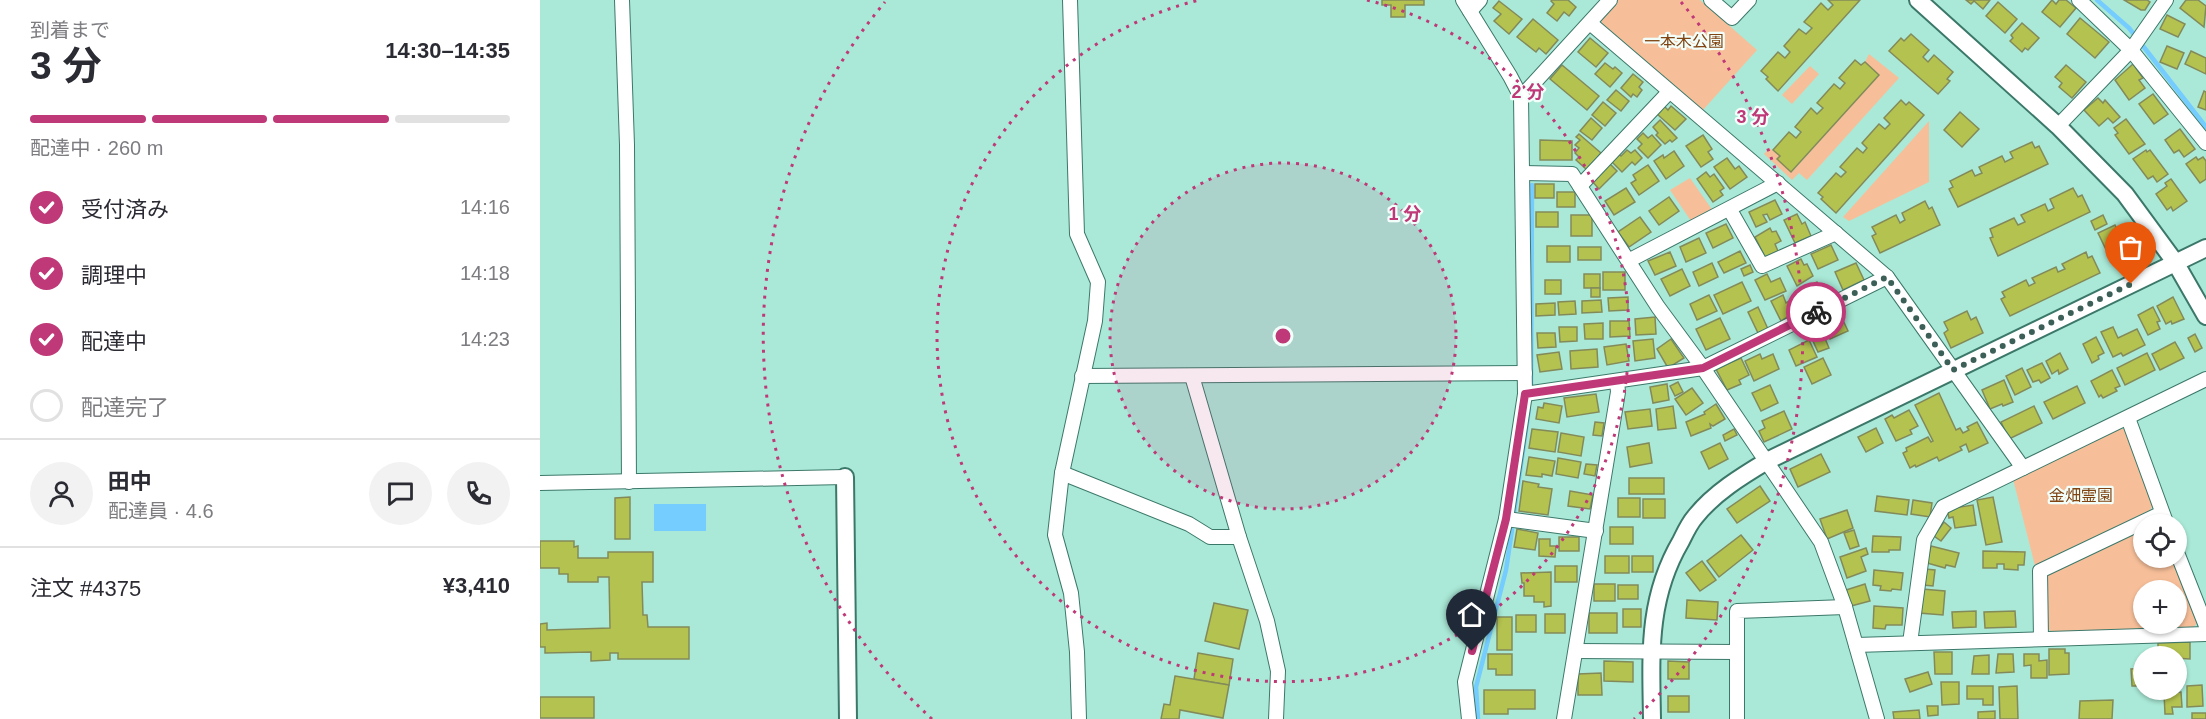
<!DOCTYPE html>
<html lang="ja">
<meta charset="utf-8">
<style>
body{margin:0;font-family:Arial,"Noto Sans JP",sans-serif;background:#f2f2f3;color:#2b2b33;height:100vh;display:flex;flex-direction:column;font-size:22px;white-space:nowrap}
*{box-sizing:border-box;margin:0}
p{font-size:20px;color:#7c7c81}
.icon{flex:none;width:33px;height:33px;fill:none;stroke:currentColor;stroke-width:2;stroke-linecap:round;stroke-linejoin:round}
.map{position:relative;flex:1;overflow:hidden}
.details{display:flex;flex-direction:column;background:#fff;width:540px}
.details>*{flex:none}
.buttons{position:absolute;left:1593px;top:514px;display:grid;gap:12px}
.buttons a{display:grid;place-items:center;width:54px;height:54px;border-radius:50%;background:#fff;box-shadow:0 2px 4px #0004;font-size:30px}
.pin{position:absolute;display:grid;place-items:center;width:51px;height:51px;color:#fff;margin:-62px -26px;border-radius:50% 50% 50% 0;rotate:-45deg;box-shadow:0 0 6px #0007}
.pin .icon{rotate:45deg}
.courier{position:absolute;display:grid;place-items:center;width:60px;height:60px;margin:-30px;border:4px solid #bf3878;border-radius:50%;background:#fff;color:#222;box-shadow:0 2px 8px #0007}
.head em{font-style:normal;font-weight:700}
.head div{display:flex;flex-direction:column-reverse}
.head{display:flex;align-items:center;justify-content:space-between;height:102px;padding:0 30px}
h1{font-size:39px;font-weight:700;line-height:45px}
.bar{display:grid;grid-template-columns:repeat(4,1fr);gap:9px 6px;align-content:center;height:72px;padding:0 30px}
.bar i{height:8px;border-radius:4px;background:#e1e1e2}
.bar .active{background:#bf3878}
.bar p{grid-column:span 4}
.line{display:flex;align-items:center;gap:15px;padding:0 30px;border-top:2px solid #e1e1e2}
.line div{flex:1}
.round{display:grid;place-items:center;flex:none;width:63px;height:63px;border-radius:32px;background:#f2f2f3}
ol{padding:0 30px;list-style:none}
li{display:flex;align-items:center;gap:18px;height:66px}
li p{margin-inline-start:auto}
li .icon{padding:6px;border-radius:50%;background:#bf3878;color:#fff;stroke-width:4}
li:last-child{color:#7c7c81}
li i{width:33px;height:33px;border:3px solid #e1e1e2;border-radius:50%}
main{display:flex;flex:1;min-height:0}
.map>svg:first-child{display:block}
</style>
<main>
<section class="details">
<div class="head"><div><h1>3 分</h1><p>到着まで</p></div><em>14:30–14:35</em></div>
<div class="bar"><i class="active"></i><i class="active"></i><i class="active"></i><i></i><p>配達中 · 260 m</p></div>
<ol>
<li><svg class="icon" aria-label="check" viewBox="0 0 24 24"><path d="M5 12l5 5 9-10"/></svg>受付済み<p>14:16</p></li>
<li><svg class="icon" aria-label="check" viewBox="0 0 24 24"><path d="M5 12l5 5 9-10"/></svg>調理中<p>14:18</p></li>
<li><svg class="icon" aria-label="check" viewBox="0 0 24 24"><path d="M5 12l5 5 9-10"/></svg>配達中<p>14:23</p></li>
<li><i></i>配達完了</li>
</ol>
<div class="line" style="height:108px"><a class="round"><svg class="icon" aria-label="person" viewBox="0 0 24 24"><circle cx="12" cy="8" r="4"/><path d="M4 21q1-7 8-7t8 7"/></svg></a><div><b>田中</b><p>配達員 · 4.6</p></div><a class="round"><svg class="icon" aria-label="chat" viewBox="0 0 24 24"><path d="M4 5h16v11H9l-5 4z"/></svg></a><a class="round"><svg class="icon" aria-label="phone" viewBox="0 0 24 24"><path d="M5 4h4l2 5-3 2q2 4 5 5l2-3 5 2v4C11 20 4 13 5 4z"/></svg></a></div>
<div class="line" style="height:78px"><div>注文 #4375</div><b>¥3,410</b></div>
</section>
<div class="map">
<svg width="1666" height="719" viewBox="0 0 1666 719">
<rect width="100%" height="100%" fill="#aae9d7"/>
<!-- green -->
<g fill="#f7bf99" fill-rule="evenodd">
<polygon points="1078,0 1160,0 1217,50 1163,110 1062,24 1061,19"/>
<polygon points="1329,54 1359,78 1267,180 1259,173 1252,180 1224,154 1229,148 1240,156 1237,159 1252,172 1339,75 1325,62"/>
<polygon points="1270,66 1279,74 1252,104 1242,95"/>
<polygon points="1389,121 1389,182 1309,221 1303,217"/>
<polygon points="1150,178 1173,211 1151,221 1130,190"/>
<polygon points="1577,429 1586,429 1613,504 1610,511 1495,566 1473,479"/>
<path d="M 1603,529 L 1604,558 L 1633,558 L 1658,622 L 1653,628 L 1512,632 L 1507,628 L 1506,580 L 1508,573 ZM 1604,591 L 1636,591 L 1636,624 L 1604,624 Z"/>
</g>
<!-- water -->
<rect fill="#74ccff" x="114" y="504" width="52" height="27"/>
<g fill="none" stroke-linecap="round" stroke-linejoin="round">
<!-- stream -->
<g stroke="#74ccff" stroke-width="4.5">
<polyline points="1557,0 1589,28 1666,127"/>
<polyline points="991,385 992,185"/>
<polyline points="974,513 989,409"/>
<polyline points="938,719 936,687 966,570 972,530"/>
</g>
</g>
<!-- building -->
<g fill="#b4c250" stroke="#838a5a" stroke-width="1.5">
<polygon points="842,0 884,0 884,5 865,5 865,17 851,17 851,5 842,5"/>
<polygon points="1012,0 1028,0 1036,7 1029,16 1024,12 1017,21 1007,13 1014,4 1011,1"/>
<polygon points="1288,0 1320,0 1238,91 1226,79 1228,77 1221,71 1238,52 1245,58 1250,52 1244,46 1259,29 1266,34 1272,28 1264,22 1281,3 1288,10 1293,5"/>
<polygon points="1426,0 1450,0 1443,9 1434,1 1431,4"/>
<polygon points="1512,0 1516,4 1519,0 1526,0 1536,8 1520,27 1502,12"/>
<polygon points="1584,0 1607,0 1610,2 1605,10 1601,10"/>
<polygon points="1646,0 1658,0 1666,6 1664,27 1640,8"/>
<polygon points="959,1 982,19 969,34 954,21 961,14 953,8"/>
<polygon points="1458,2 1477,19 1465,33 1446,16"/>
<polygon points="1627,15 1645,24 1638,37 1620,29"/>
<polygon points="1540,18 1569,42 1555,58 1527,34"/>
<polygon points="993,19 1018,40 1006,54 999,48 996,52 977,37"/>
<polygon points="1482,23 1499,38 1488,50 1485,48 1482,52 1470,41 1473,38 1471,35"/>
<polygon points="1371,34 1389,50 1383,57 1388,62 1394,55 1413,72 1407,79 1410,81 1398,94 1349,51 1361,38 1364,41"/>
<polygon points="1050,38 1068,53 1056,67 1038,52"/>
<polygon points="1627,46 1644,53 1637,69 1620,62"/>
<polygon points="1651,51 1666,58 1666,74 1645,64"/>
<polygon points="1315,60 1321,65 1325,62 1339,75 1251,172 1237,159 1240,156 1233,150 1249,132 1256,138 1261,132 1255,127 1271,108 1277,114 1283,108 1277,103 1294,84 1300,89 1305,83 1299,78"/>
<polygon points="1065,63 1073,69 1075,67 1082,73 1070,87 1055,74"/>
<polygon points="1593,64 1603,78 1599,80 1605,88 1589,100 1575,80"/>
<polygon points="1022,65 1059,96 1047,110 1010,79"/>
<polygon points="1526,65 1546,82 1532,98 1519,87 1522,83 1515,77"/>
<polygon points="1093,74 1103,82 1099,87 1102,90 1097,97 1093,94 1091,97 1081,88"/>
<polygon points="1076,90 1089,101 1081,111 1067,100"/>
<polygon points="1664,91 1666,92 1666,110 1658,107"/>
<polygon points="1613,94 1628,114 1614,124 1599,104"/>
<polygon points="1558,98 1563,103 1565,100 1580,117 1573,123 1568,118 1559,126 1544,110"/>
<polygon points="1361,100 1366,105 1369,102 1384,115 1296,213 1281,199 1283,197 1278,193 1296,173 1301,177 1306,172 1300,167 1317,148 1323,153 1327,148 1322,143 1339,124 1345,129 1350,124 1344,118"/>
<polygon points="1063,102 1076,113 1065,126 1052,115"/>
<polygon points="1124,106 1128,110 1131,106 1146,119 1135,130 1117,114"/>
<polygon points="1420,112 1439,129 1422,147 1404,130"/>
<polygon points="1051,118 1062,128 1052,140 1040,131"/>
<polygon points="1586,119 1605,144 1589,154 1575,135 1578,133 1574,128"/>
<polygon points="1120,120 1137,138 1132,142 1130,140 1125,144 1116,135 1118,133 1113,127"/>
<polygon points="1640,129 1655,149 1644,157 1639,150 1634,153 1625,140"/>
<polygon points="1103,133 1108,138 1112,135 1121,145 1108,158 1098,148 1102,144 1097,139"/>
<polygon points="1039,134 1061,153 1047,170 1036,160 1039,157 1035,153 1039,148 1035,145 1040,140 1036,137"/>
<polygon points="1163,135 1172,149 1168,152 1173,159 1161,167 1146,146"/>
<polygon points="1000,140 1032,141 1032,160 1000,160"/>
<polygon points="1492,142 1495,148 1499,146 1508,164 1418,207 1409,189 1413,187 1410,181 1432,170 1435,176 1442,173 1439,167 1462,156 1465,162 1473,158 1470,152"/>
<polygon points="1087,150 1091,153 1095,150 1102,158 1095,165 1092,162 1082,172 1071,161 1078,154 1081,156"/>
<polygon points="1606,150 1607,152 1610,150 1628,174 1617,182 1613,176 1608,179 1593,159"/>
<polygon points="1134,151 1144,166 1126,179 1114,161 1123,155 1124,158"/>
<polygon points="1656,157 1658,160 1663,157 1666,161 1666,179 1660,183 1646,164"/>
<polygon points="1187,158 1195,169 1199,166 1207,177 1190,189 1174,167"/>
<polygon points="1069,163 1077,171 1059,189 1051,180"/>
<polygon points="1108,165 1119,181 1099,195 1091,183 1096,180 1093,175"/>
<polygon points="1166,172 1170,177 1174,174 1184,188 1180,191 1183,195 1173,202 1157,179"/>
<polygon points="1631,179 1647,201 1633,211 1631,207 1627,210 1616,194 1627,186 1625,183"/>
<rect x="995" y="184" width="19" height="14"/>
<polygon points="1086,188 1095,202 1074,215 1065,201"/>
<polygon points="1533,188 1538,197 1542,195 1550,212 1458,256 1450,238 1453,237 1450,229 1474,218 1478,225 1485,222 1481,215 1505,204 1508,211 1514,208 1510,199"/>
<rect x="1017" y="192" width="18" height="15"/>
<polygon points="1129,197 1139,211 1119,225 1109,211"/>
<polygon points="1235,200 1242,214 1230,220 1227,214 1223,215 1227,222 1216,227 1209,212"/>
<polygon points="1385,201 1389,209 1392,207 1400,225 1340,253 1332,236 1336,234 1332,227 1356,215 1360,223 1365,220 1362,213"/>
<rect x="996" y="212" width="22" height="15"/>
<polygon points="1257,214 1262,224 1265,222 1271,236 1255,243 1244,220"/>
<rect x="1031" y="215" width="21" height="21"/>
<polygon points="1563,215 1567,224 1555,230 1551,221"/>
<polygon points="1100,217 1111,232 1089,247 1078,232"/>
<polygon points="1186,224 1193,238 1173,248 1166,233"/>
<polygon points="1575,225 1589,254 1572,262 1558,233"/>
<polygon points="1230,228 1232,232 1236,231 1241,241 1235,244 1238,251 1225,257 1215,237"/>
<polygon points="1159,238 1166,253 1146,262 1140,247"/>
<polygon points="1291,245 1298,260 1278,269 1271,254"/>
<rect x="1007" y="246" width="23" height="16"/>
<rect x="1038" y="247" width="23" height="13"/>
<polygon points="1200,251 1206,263 1184,273 1178,262"/>
<polygon points="1130,252 1136,266 1115,275 1108,261"/>
<polygon points="1546,252 1548,258 1552,256 1560,273 1470,316 1461,299 1465,297 1462,292 1486,280 1489,286 1495,283 1492,278 1516,267 1518,272 1525,269 1522,264"/>
<polygon points="1261,259 1264,265 1267,264 1273,276 1257,286 1247,266"/>
<polygon points="1172,263 1178,277 1159,286 1153,272"/>
<polygon points="1316,263 1324,280 1303,290 1295,272"/>
<polygon points="1210,265 1213,272 1204,276 1201,269"/>
<polygon points="1142,269 1150,286 1130,296 1121,279"/>
<rect x="1063" y="272" width="22" height="18"/>
<rect x="1044" y="274" width="16" height="14"/>
<polygon points="1227,274 1231,282 1240,278 1246,291 1225,300 1215,280"/>
<rect x="1005" y="280" width="16" height="14"/>
<polygon points="1202,282 1211,301 1183,314 1174,295"/>
<polygon points="1277,282 1279,286 1284,284 1289,295 1284,297 1285,300 1270,307 1262,289"/>
<rect x="1051" y="288" width="9" height="9"/>
<polygon points="1169,295 1177,311 1157,320 1150,304"/>
<polygon points="1243,295 1246,303 1251,300 1256,312 1241,321 1231,301"/>
<polygon points="1088,297 1088,310 1069,311 1068,298"/>
<polygon points="1633,297 1644,319 1632,324 1631,321 1626,324 1617,306"/>
<polygon points="1061,300 1062,312 1042,313 1042,301"/>
<polygon points="1035,301 1036,314 1019,315 1018,302"/>
<polygon points="1015,303 1015,315 996,316 996,304"/>
<polygon points="1218,307 1228,329 1218,333 1208,312"/>
<polygon points="1613,307 1620,321 1617,322 1620,329 1608,335 1598,315"/>
<polygon points="1427,311 1431,320 1436,317 1443,333 1411,348 1404,333 1408,330 1404,322"/>
<polygon points="1299,312 1308,331 1290,339 1281,321"/>
<polygon points="1115,317 1116,334 1096,335 1095,319"/>
<polygon points="1180,318 1190,339 1166,350 1156,329"/>
<polygon points="1070,321 1089,321 1090,336 1070,337"/>
<polygon points="1063,323 1063,339 1045,339 1044,324"/>
<polygon points="1019,327 1037,327 1037,341 1020,342"/>
<polygon points="1573,327 1578,338 1597,329 1605,345 1583,356 1581,353 1573,357 1561,332"/>
<polygon points="997,333 1015,333 1016,347 998,348"/>
<polygon points="1655,334 1662,348 1655,352 1648,338"/>
<polygon points="1284,336 1289,348 1278,352 1273,341"/>
<polygon points="1556,337 1564,353 1558,356 1559,359 1552,363 1543,344"/>
<polygon points="1113,339 1115,358 1095,361 1093,341"/>
<polygon points="1131,339 1144,358 1128,368 1117,349"/>
<polygon points="1269,340 1277,357 1256,366 1249,350"/>
<polygon points="1635,342 1644,358 1620,370 1612,354"/>
<polygon points="1086,344 1089,361 1067,365 1064,347"/>
<polygon points="1057,349 1058,367 1031,369 1030,351"/>
<polygon points="1019,352 1022,369 1000,372 997,355"/>
<polygon points="1520,353 1528,369 1519,374 1518,370 1512,374 1506,361"/>
<polygon points="1607,353 1615,370 1585,385 1577,368"/>
<polygon points="1220,354 1222,359 1233,354 1239,369 1214,381 1205,361"/>
<polygon points="1201,358 1209,375 1199,380 1201,384 1187,390 1176,369"/>
<polygon points="1283,358 1291,375 1272,384 1264,367"/>
<polygon points="1502,363 1510,378 1501,383 1499,380 1493,382 1487,370"/>
<polygon points="1482,368 1491,387 1475,395 1466,376"/>
<polygon points="1572,370 1580,386 1575,388 1577,391 1563,398 1561,395 1559,397 1551,381"/>
<polygon points="1464,380 1473,402 1463,406 1462,404 1450,409 1442,390"/>
<polygon points="1138,382 1143,392 1135,396 1130,386"/>
<polygon points="1127,384 1129,400 1113,403 1110,387"/>
<polygon points="1230,385 1238,403 1221,411 1212,393"/>
<polygon points="1537,386 1545,403 1513,419 1504,402"/>
<polygon points="1152,388 1163,403 1146,415 1135,399"/>
<polygon points="1399,393 1416,430 1420,428 1423,433 1429,430 1427,427 1437,422 1448,443 1429,452 1426,444 1420,447 1422,450 1399,461 1397,457 1376,467 1375,465 1370,468 1363,453 1367,451 1366,448 1388,437 1391,442 1393,441 1375,405"/>
<polygon points="1056,394 1059,412 1027,417 1024,398"/>
<polygon points="1004,403 1022,406 1019,423 996,419 998,407 1003,408"/>
<polygon points="1176,404 1185,419 1173,426 1170,424 1171,428 1151,436 1146,422 1165,414 1164,412"/>
<polygon points="1133,406 1136,428 1118,430 1116,409"/>
<polygon points="1494,406 1502,423 1469,439 1461,422"/>
<polygon points="1110,409 1112,426 1088,429 1085,412"/>
<polygon points="1369,410 1378,426 1370,430 1372,434 1356,441 1345,419 1352,415 1354,418"/>
<polygon points="1244,411 1252,429 1224,442 1219,431 1225,428 1222,421"/>
<polygon points="1055,422 1064,423 1062,436 1053,435"/>
<polygon points="1336,428 1343,443 1326,452 1318,437"/>
<polygon points="992,429 1018,432 1015,452 989,448"/>
<polygon points="1194,429 1197,435 1185,441 1183,435"/>
<polygon points="1021,433 1044,437 1041,456 1018,452"/>
<polygon points="1109,443 1112,463 1090,467 1087,447"/>
<polygon points="1180,443 1188,459 1169,469 1161,452"/>
<polygon points="1281,454 1290,472 1258,487 1250,469"/>
<polygon points="989,457 1015,461 1012,476 1002,474 1002,477 986,475"/>
<polygon points="1018,458 1041,462 1038,478 1016,474"/>
<polygon points="1046,464 1057,465 1055,476 1044,474"/>
<rect x="1089" y="478" width="35" height="16"/>
<polygon points="983,481 999,484 998,487 1012,489 1008,515 979,511"/>
<polygon points="1220,486 1230,501 1197,523 1187,509"/>
<polygon points="1030,491 1053,495 1050,509 1028,506"/>
<polygon points="1337,496 1369,500 1367,515 1335,511"/>
<polygon points="90,497 90,539 75,539 75,498"/>
<polygon points="1453,497 1462,542 1446,545 1437,500"/>
<rect x="1078" y="498" width="22" height="19"/>
<rect x="1103" y="499" width="22" height="19"/>
<polygon points="1373,500 1392,503 1390,517 1371,514"/>
<polygon points="1433,505 1436,525 1415,528 1413,517 1409,518 1407,509"/>
<polygon points="1307,510 1313,528 1287,539 1280,519"/>
<polygon points="1404,522 1411,528 1401,541 1394,536"/>
<rect x="1070" y="527" width="23" height="17"/>
<polygon points="977,529 998,533 995,550 974,547"/>
<polygon points="1314,530 1319,546 1310,549 1304,533"/>
<polygon points="1201,535 1213,550 1179,577 1167,561"/>
<polygon points="1333,536 1361,537 1360,550 1349,550 1349,552 1332,552"/>
<rect x="1019" y="537" width="20" height="14"/>
<polygon points="999,539 1010,539 1010,546 1016,546 1015,557 999,556"/>
<polygon points="0,541 34,541 34,547 38,546 38,558 68,558 68,552 113,552 113,582 102,582 103,615 107,615 108,627 149,627 149,659 78,659 78,653 70,653 70,660 51,661 51,652 5,653 5,647 0,647 0,624 7,623 7,630 70,628 69,577 58,577 58,582 28,582 28,574 19,574 19,568 0,568"/>
<polygon points="1391,546 1419,553 1415,567 1406,565 1405,568 1387,563"/>
<polygon points="1326,548 1328,554 1321,557 1326,571 1307,578 1300,557"/>
<polygon points="1443,551 1485,552 1484,565 1478,565 1478,570 1464,569 1464,564 1457,564 1457,568 1443,568"/>
<rect x="1065" y="556" width="24" height="17"/>
<rect x="1092" y="556" width="21" height="16"/>
<polygon points="1162,561 1176,580 1160,591 1146,573"/>
<rect x="1015" y="566" width="22" height="16"/>
<polygon points="1385,569 1395,570 1393,586 1383,585"/>
<polygon points="1334,570 1363,573 1361,590 1352,589 1351,591 1340,590 1341,586 1333,585"/>
<polygon points="1011,572 1011,606 1004,607 1004,602 994,602 994,596 984,596 984,583 982,583 981,573"/>
<rect x="1054" y="584" width="21" height="17"/>
<polygon points="1325,584 1330,601 1311,606 1306,590"/>
<rect x="1078" y="585" width="20" height="14"/>
<polygon points="1382,589 1405,591 1403,615 1379,613"/>
<polygon points="1147,600 1178,602 1177,620 1146,618"/>
<polygon points="674,603 708,610 699,649 665,641"/>
<polygon points="1334,606 1363,608 1362,625 1346,625 1345,629 1333,628"/>
<rect x="1083" y="609" width="18" height="18"/>
<polygon points="1436,611 1436,627 1413,628 1412,612"/>
<polygon points="1475,611 1476,627 1445,628 1444,612"/>
<rect x="1049" y="613" width="28" height="20"/>
<rect x="1005" y="614" width="20" height="19"/>
<rect x="976" y="615" width="20" height="17"/>
<rect x="957" y="617" width="15" height="33"/>
<polygon points="1650,642 1650,659 1618,657 1618,643"/>
<polygon points="1509,649 1525,649 1525,653 1529,653 1529,674 1509,675"/>
<polygon points="1394,652 1412,652 1412,674 1395,674"/>
<polygon points="658,653 693,659 689,685 654,679"/>
<polygon points="948,654 972,654 972,675 956,675 956,669 948,669"/>
<polygon points="1458,654 1473,654 1474,672 1456,673"/>
<polygon points="1484,654 1499,654 1499,661 1507,660 1507,678 1491,678 1491,665 1484,666"/>
<polygon points="1449,655 1449,674 1432,674 1434,656"/>
<polygon points="1064,661 1093,662 1093,682 1064,681"/>
<polygon points="1128,661 1149,662 1149,679 1128,679"/>
<polygon points="1604,668 1604,686 1592,686 1591,669"/>
<polygon points="1388,672 1392,684 1370,692 1365,679"/>
<polygon points="1061,673 1062,695 1038,695 1038,674"/>
<polygon points="635,676 689,685 683,718 640,710 639,719 621,719 624,704 630,705"/>
<polygon points="1401,682 1419,682 1419,704 1402,705"/>
<polygon points="1662,685 1663,706 1647,707 1647,686"/>
<polygon points="1427,686 1453,686 1453,705 1443,705 1443,699 1427,699"/>
<polygon points="1477,686 1478,719 1460,719 1459,687"/>
<polygon points="944,690 995,690 995,709 968,709 968,714 944,714"/>
<polygon points="1641,692 1642,707 1632,707 1633,714 1625,714 1624,693"/>
<rect x="1128" y="696" width="21" height="16"/>
<rect x="0" y="697" width="54" height="21"/>
<polygon points="1573,700 1572,719 1539,719 1540,701"/>
<polygon points="1387,706 1398,706 1398,715 1388,716"/>
<polygon points="1379,710 1380,719 1354,719 1353,712"/>
<polygon points="1455,711 1455,719 1438,719 1438,712"/>
<rect x="1652" y="713" width="14" height="6"/>
</g>
<g fill="none" stroke-linecap="round" stroke-linejoin="round">
<!-- minor casing -->
<g stroke="#3c786a" stroke-width="16">
<g id="minor">
<polyline points="82,0 87,145 89,482"/>
<polyline points="530,0 537,234 558,282 555,321 522,473 515,535 531,593 537,652 539,719"/>
<polyline points="923,0 970,76 981,97 985,394 966,519 925,682 929,719"/>
<polyline points="1171,0 1192,18 1209,0"/>
<polyline points="1539,0 1591,50 1666,143"/>
<polyline points="930,11 940,0"/>
<polyline points="1050,23 1347,277 1483,468"/>
<polyline points="981,97 1070,0"/>
<polyline points="1518,126 1591,50 1626,0"/>
<polyline points="983,173 1032,174 1118,307 1163,368 1281,542 1305,607 1337,719"/>
<polyline points="1040,186 1129,92"/>
<polyline points="1190,210 1222,266 1296,233"/>
<polyline points="1090,260 1238,183"/>
<polyline points="542,376 985,373"/>
<polyline points="652,376 699,537 727,621 738,671 736,719"/>
<polyline points="985,394 1163,368 1347,277"/>
<polyline points="1588,418 1627,525"/>
<polyline points="522,473 649,524 670,537 699,537"/>
<polyline points="0,483 305,477"/>
<polyline points="966,519 1056,531"/>
<polyline points="1636,550 1666,626"/>
<polyline points="1501,639 1500,571 1622,513"/>
<polyline points="1370,643 1384,540 1403,507 1666,379"/>
<polyline points="1316,645 1666,634"/>
<polyline points="1036,651 1196,652"/>
<polyline points="1024,719 1078,392 1077,381"/>
<polyline points="1197,719 1197,611 1305,607"/>
</g>
</g>
<!-- tertiary casing -->
<g stroke="#3c786a" stroke-width="20">
<g id="tertiary">
<polyline points="1378,0 1518,126 1585,194 1635,262 1666,316"/>
<polyline points="305,477 308,719"/>
<path d="M 1112,719 C 1111,654 1107,599 1141,541 C 1145,533 1149,524 1155,517 C 1174,493 1202,476 1227,461 L 1666,248"/>
</g>
</g>
<!-- minor -->
<use href="#minor" stroke="#fff" stroke-width="14"/>
<!-- tertiary -->
<use href="#tertiary" stroke="#fff" stroke-width="16"/>
</g>
<g fill="none" stroke-linecap="round" stroke-linejoin="round">
<!-- done -->
<polyline stroke="#3c6057" stroke-width="6" stroke-dasharray="0 10.8" points="1276,312 1347,277 1413,370 1591,284"/>
<!-- route -->
<polyline stroke="#bf3878" stroke-width="8" points="932,651 966,519 985,394 1163,368 1276,312"/>
</g>
<!-- distance rings -->
<circle cx="743" cy="336" r="173" fill="#bf3878" fill-opacity=".12"/>
<g fill="none" stroke="#bf3878" stroke-width="3" stroke-dasharray="3 6">
<circle cx="743" cy="336" r="173"/>
<path d="M827 0A346 346 0 1 1 659 0"/>
<path d="M392 719A519 519 0 0 1 345 2M1141 2A519 519 0 0 1 1094 719"/>
</g>
<g text-anchor="middle" stroke-width="4.5" stroke-linejoin="round" paint-order="stroke">
<!-- park labels -->
<g font-size="16" fill="#804412" stroke="#f2fefa">
<text x="1144" y="47">一本木公園</text>
<text x="1541" y="501">金畑霊園</text>
</g>
</g>
<circle cx="743" cy="336" r="9" fill="#bf3878" stroke="#f2fefa" stroke-width="3"/>
<g font-size="18" text-anchor="middle" font-weight="bold" fill="#bf3878" stroke="#f2fefa" stroke-width="4.5" stroke-linejoin="round" paint-order="stroke">
<text x="988" y="98">2 分</text>
<text x="1213" y="123">3 分</text>
<text x="865" y="220">1 分</text>
</g>
</svg>
<div class="buttons">
<a><svg class="icon" aria-label="locate" viewBox="0 0 24 24"><circle cx="12" cy="12" r="6"/><path d="M12 2v4M12 18v4M2 12h4M18 12h4"/></svg></a>
<a>+</a>
<a>−</a>
</div>
<div class="pin" style="left:1591px;top:284px;background:#ea580c"><svg class="icon" aria-label="bag" viewBox="0 0 24 24"><path d="M5 8h14l-1 12H6zM9 8a3 3 0 0 1 6 0"/></svg></div>
<div class="pin" style="left:932px;top:651px;background:#1f2937"><svg class="icon" aria-label="home" viewBox="0 0 24 24"><path d="M3 11l9-7 9 7M6 9v11h12V9"/></svg></div>
<div class="courier" style="left:1276px;top:312px"><svg class="icon" aria-label="bike" viewBox="0 0 24 24"><circle cx="6" cy="16" r="4"/><circle cx="18" cy="16" r="4"/><path d="M6 16l4-8h5l3 8M10 8l3 8H6M13 5h3"/></svg></div>
</div>
</main>
